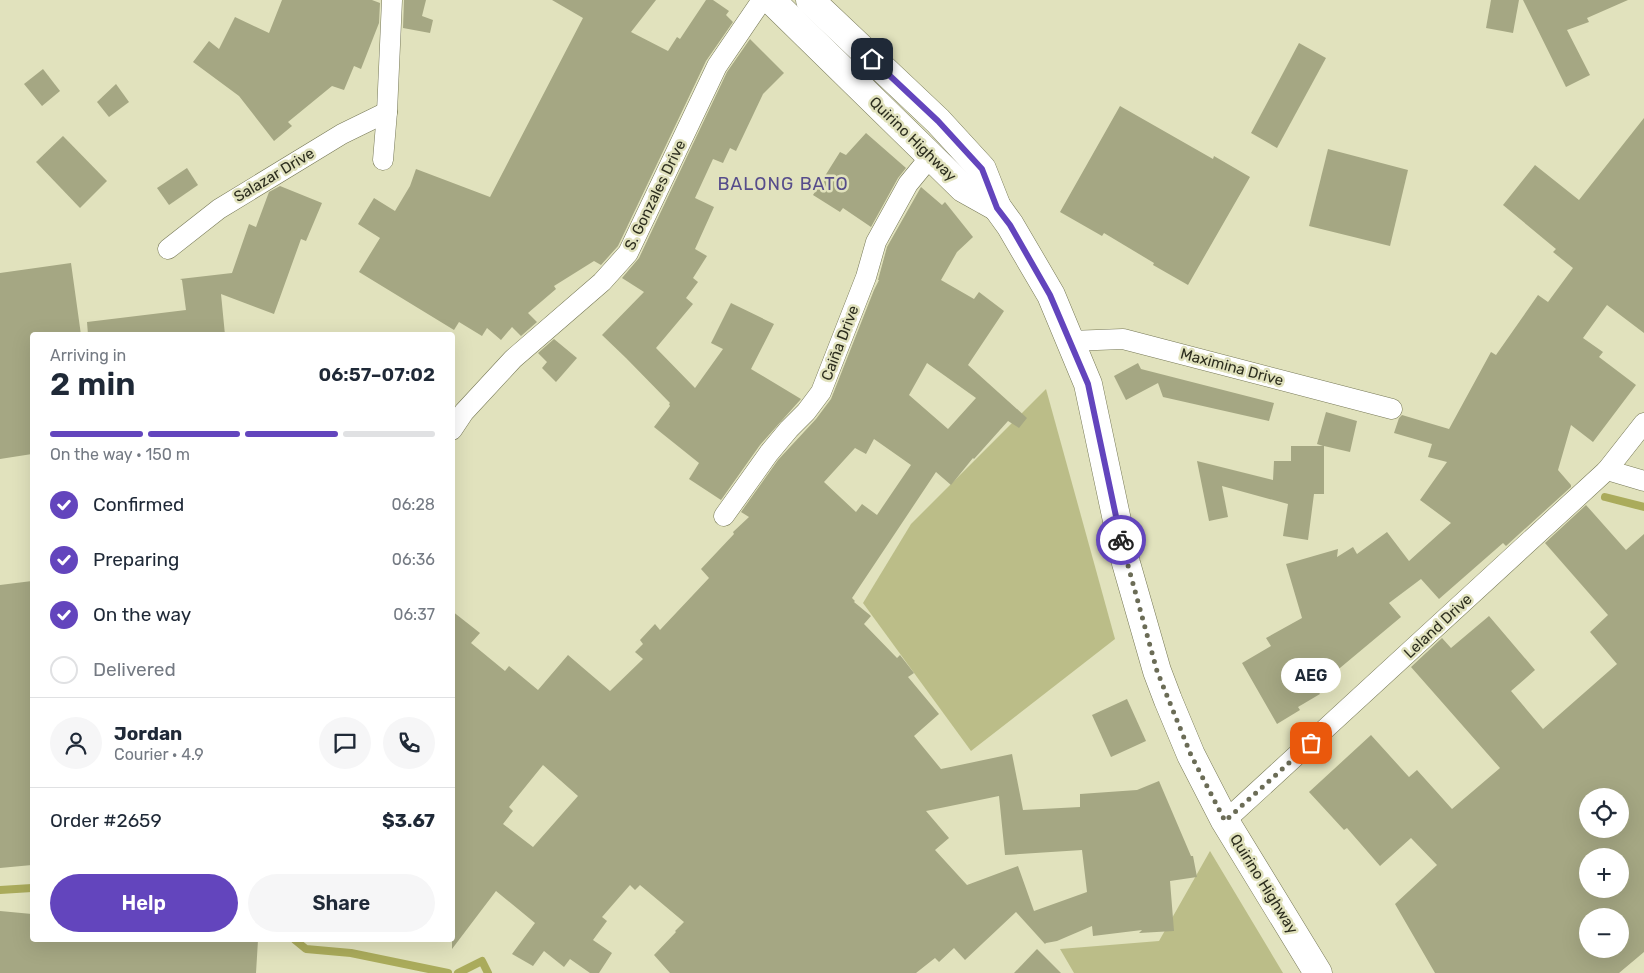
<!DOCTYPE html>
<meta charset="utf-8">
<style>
body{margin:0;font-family:Rubik,sans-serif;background:#f6f6f7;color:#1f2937;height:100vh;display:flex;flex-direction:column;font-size:19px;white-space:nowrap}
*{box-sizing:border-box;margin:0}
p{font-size:16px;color:#747a83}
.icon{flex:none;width:28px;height:28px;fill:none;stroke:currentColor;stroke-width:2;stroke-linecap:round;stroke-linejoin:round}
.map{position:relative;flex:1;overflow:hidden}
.sheet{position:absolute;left:30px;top:332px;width:425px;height:610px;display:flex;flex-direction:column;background:#fff;border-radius:5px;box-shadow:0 5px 20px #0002}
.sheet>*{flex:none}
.buttons{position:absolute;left:1579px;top:788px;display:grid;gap:10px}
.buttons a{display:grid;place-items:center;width:50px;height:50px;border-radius:50%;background:#fff;box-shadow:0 5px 20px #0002;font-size:25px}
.pin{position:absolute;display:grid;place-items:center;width:42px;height:42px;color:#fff;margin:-21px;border-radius:10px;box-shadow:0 2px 8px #0006}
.courier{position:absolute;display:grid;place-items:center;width:50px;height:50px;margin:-25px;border:4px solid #6345bd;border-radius:50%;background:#fff;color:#222;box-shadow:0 1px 6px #0007}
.bubble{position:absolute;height:35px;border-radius:18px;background:#fff;box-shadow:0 5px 20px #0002;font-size:16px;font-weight:600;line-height:35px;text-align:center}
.summary em{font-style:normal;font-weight:600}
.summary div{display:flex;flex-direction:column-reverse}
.summary{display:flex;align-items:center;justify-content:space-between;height:85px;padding:0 20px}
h1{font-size:32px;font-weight:600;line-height:38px}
.bar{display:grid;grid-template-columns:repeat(4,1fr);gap:8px 5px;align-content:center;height:60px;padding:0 20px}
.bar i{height:6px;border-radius:4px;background:#e0e1e3}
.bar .on{background:#6345bd}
.bar p{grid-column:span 4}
.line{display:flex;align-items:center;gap:12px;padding:0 20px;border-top:1px solid #e0e1e3}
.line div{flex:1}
.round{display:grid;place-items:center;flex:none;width:52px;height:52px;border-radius:26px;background:#f6f6f7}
ol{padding:0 20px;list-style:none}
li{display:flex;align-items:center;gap:15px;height:55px}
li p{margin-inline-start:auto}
li .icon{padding:5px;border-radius:50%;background:#6345bd;color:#fff;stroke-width:4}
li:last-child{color:#747a83}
li i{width:28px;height:28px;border:2px solid #e0e1e3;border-radius:50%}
.cta{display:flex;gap:10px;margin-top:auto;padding:10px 20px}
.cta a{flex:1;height:58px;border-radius:30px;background:#6345bd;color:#fff;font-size:20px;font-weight:600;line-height:58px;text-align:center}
.cta a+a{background:#f6f6f7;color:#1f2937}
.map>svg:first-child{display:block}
</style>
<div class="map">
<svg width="1644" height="973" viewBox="0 0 1644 973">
<rect width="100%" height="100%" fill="#e1e2bd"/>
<!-- green -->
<g fill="#bbbd88">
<polygon points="1046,389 1115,639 971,751 863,603 911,524"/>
<polygon points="1210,851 1283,973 1074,973 1060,949 1159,941"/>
</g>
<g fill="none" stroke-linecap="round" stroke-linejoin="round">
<!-- stream -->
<g stroke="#aaab5b" stroke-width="8">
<polyline points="1605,497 1644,507"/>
<polyline points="0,890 32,888"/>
<polyline points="295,940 306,949 351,953 448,973"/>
<polyline points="458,973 482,961 488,973"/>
</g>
</g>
<!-- building -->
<g fill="#a5a783" fill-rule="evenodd">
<polygon points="282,0 372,0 380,3 379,23 361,69 354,66 344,90 332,86 288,122 292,126 274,141 239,96 193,62 209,41 219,49 235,17 269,33"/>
<polygon points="404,0 426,0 422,16 433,20 430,33 403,28"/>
<polygon points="552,0 656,0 631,32 668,51 677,37 680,39 706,0 713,0 729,11 726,15 733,22 706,61 618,246 601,265 594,261 554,286 556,289 528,313 537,322 521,336 512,327 501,340 487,328 482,336 459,322 454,330 359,272 380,238 358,224 374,198 395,211 410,186 416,169 490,197 583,18"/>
<polygon points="1491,0 1519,0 1513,33 1486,28"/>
<polygon points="1523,0 1628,0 1587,18 1589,22 1567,30 1590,75 1566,87"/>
<polygon points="750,39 784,73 763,94 736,151 730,148 723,163 713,159 695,198 714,207 695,249 707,256 693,278 698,282 686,298 693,304 656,348 695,388 723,349 711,343 731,303 774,324 751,369 801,399 760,445 721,500 689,479 699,463 654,427 670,406 669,404 670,403 626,358 602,335 644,292 622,278 639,258 727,72"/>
<polygon points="1299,43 1326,58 1277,148 1251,133"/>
<polygon points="43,69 60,91 42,106 24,84"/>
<polygon points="116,84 129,102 109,117 97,102"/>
<polygon points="1120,106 1213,159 1214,156 1250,177 1188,285 1153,265 1154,263 1104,233 1102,236 1060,212"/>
<polygon points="1644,118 1644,333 1607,305 1583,338 1603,352 1599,357 1636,385 1593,442 1571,425 1558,470 1571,485 1571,487 1506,546 1503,543 1439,599 1421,579 1389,603 1401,617 1316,688 1320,694 1298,707 1300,710 1277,724 1242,663 1271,646 1266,638 1302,618 1286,564 1338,549 1337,557 1353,547 1357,554 1387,532 1409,561 1451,523 1420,500 1447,462 1428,457 1432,444 1394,433 1399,418 1402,415 1449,429 1491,352 1496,355 1538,295 1548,302 1573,268 1553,252 1556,249 1503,205 1535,165 1579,200"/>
<polygon points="866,133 906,168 898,178 871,227 843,208 840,212 813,195 840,152 846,155"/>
<polygon points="63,136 107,181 80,208 36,162"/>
<polygon points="1328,149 1408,170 1390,246 1309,226"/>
<polygon points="187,168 198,185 169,205 157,188"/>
<polygon points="280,186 322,203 306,241 301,239 274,314 221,294 225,335 88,335 87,322 186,310 182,280 180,279 232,273 249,224 256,227 269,192"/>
<path d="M 921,187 L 942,205 L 945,202 L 973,237 L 957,252 L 941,280 L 974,299 L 979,292 L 1004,311 L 968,365 L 1027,418 L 1019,428 L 1008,421 L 974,459 L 973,458 L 951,485 L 936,472 L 852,598 L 855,601 L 854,602 L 871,616 L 864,624 L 897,658 L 900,655 L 914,673 L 908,677 L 939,714 L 914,736 L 941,769 L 1012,754 L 1023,810 L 1080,807 L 1080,794 L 1137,790 L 1159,781 L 1191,856 L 1193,856 L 1197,877 L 1170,881 L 1174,931 L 1139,933 L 1142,930 L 1093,936 L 1092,926 L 1057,941 L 1046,943 L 1045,944 L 1016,912 L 965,960 L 954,948 L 939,962 L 935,958 L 916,973 L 670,973 L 654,955 L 676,932 L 675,931 L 684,922 L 640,885 L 635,890 L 630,885 L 602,917 L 607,921 L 593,940 L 612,953 L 599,973 L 590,973 L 570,959 L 564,967 L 544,951 L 533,966 L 512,954 L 535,923 L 496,891 L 452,949 L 452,611 L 480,633 L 471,643 L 505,671 L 509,666 L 538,690 L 568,655 L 610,691 L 643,659 L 635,652 L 643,644 L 640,640 L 655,624 L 660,630 L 709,578 L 701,569 L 734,534 L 733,532 L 749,517 L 741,512 L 778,460 L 816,419 L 831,399 L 874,290 L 879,280 L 878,280 L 887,247 ZM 927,363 L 976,398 L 948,429 L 909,395 ZM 874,439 L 911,465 L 877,515 L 862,504 L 856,512 L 824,482 L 855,448 L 866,454 ZM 543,765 L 578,796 L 533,847 L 503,824 L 513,811 L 509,807 ZM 999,796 L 1005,855 L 1082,850 L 1087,892 L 1034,911 L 1018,866 L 967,885 L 935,850 L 949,838 L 926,811 Z"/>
<polygon points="71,263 81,335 32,335 32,454 0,459 0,273"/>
<polygon points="554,339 577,358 556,382 542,368 547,362 538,353"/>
<polygon points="1138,363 1141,369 1274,403 1269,421 1163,397 1158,383 1126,400 1114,376"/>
<polygon points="1326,412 1357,421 1350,452 1324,446 1324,494 1314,494 1308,540 1283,536 1288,504 1222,486 1228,517 1209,521 1197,461 1273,480 1274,461 1291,461 1291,446 1323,446 1317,444"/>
<path d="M 1586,505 L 1626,550 L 1644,534 L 1644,952 L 1619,973 L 1435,973 L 1395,904 L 1437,865 L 1411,838 L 1380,866 L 1347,828 L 1344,830 L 1309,792 L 1371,735 L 1409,777 L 1417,770 L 1452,809 L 1500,768 L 1411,667 L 1442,638 L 1451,648 L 1489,616 L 1535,670 L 1511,691 L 1543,729 L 1617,664 L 1590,632 L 1608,615 L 1545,543 ZM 1588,796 L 1620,796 L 1620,829 L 1588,829 ZM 1588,856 L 1620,856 L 1620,889 L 1588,889 ZM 1588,916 L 1620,916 L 1620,949 L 1588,949 Z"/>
<polygon points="32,581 32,865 0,868 0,585"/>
<polygon points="1127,699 1146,741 1111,757 1092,715"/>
<polygon points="0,911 32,914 32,940 258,940 256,973 0,973"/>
<polygon points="1037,949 1061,973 1014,973"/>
</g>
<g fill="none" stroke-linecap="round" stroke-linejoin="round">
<!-- street casing -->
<g stroke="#767856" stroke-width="21">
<g id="street">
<polyline points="383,160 387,112 392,0"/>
<polyline points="168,249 219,209 342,134 387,112"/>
<polyline points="1070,341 1123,339 1392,409"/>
<polyline points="452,430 464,412 513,359 602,282 628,253 717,66 762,0"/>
<polyline points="1607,470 1644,481"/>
<polyline points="724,516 769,453 789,429 806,412 821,392 866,277 876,242 908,184 931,156"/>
<polyline points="1225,821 1607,470 1644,423"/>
</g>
</g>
<!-- primary casing -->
<g stroke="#767856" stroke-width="29">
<g id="primary">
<polyline points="771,0 963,188 997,207"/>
<polyline points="810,0 938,121 982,169 997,207 1010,225 1051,295 1088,384 1126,563 1157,671 1168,700 1191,755 1225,821 1318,973"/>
</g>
</g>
<!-- street -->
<use href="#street" stroke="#fff" stroke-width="20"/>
<!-- primary -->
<use href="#primary" stroke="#fff" stroke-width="28"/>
</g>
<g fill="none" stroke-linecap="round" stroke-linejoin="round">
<!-- done -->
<polyline stroke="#6b6c56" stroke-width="5" stroke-dasharray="0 9" points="1121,540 1157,671 1191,755 1225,821 1311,743"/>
<!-- route -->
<polyline stroke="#6345bd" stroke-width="6" points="872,59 938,121 982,169 997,208 1010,225 1050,295 1088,384 1121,540"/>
</g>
<g text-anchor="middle" stroke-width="5" stroke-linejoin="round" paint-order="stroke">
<!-- street labels -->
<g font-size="15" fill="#2c2d1e" stroke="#e1e2bd">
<text transform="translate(913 139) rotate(44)" y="5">Quirino Highway</text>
<text transform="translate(274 175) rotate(-31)" y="5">Salazar Drive</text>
<text transform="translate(655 195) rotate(-64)" y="5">S. Gonzales Drive</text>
<text transform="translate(840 343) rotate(-69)" y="5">Caiña Drive</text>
<text transform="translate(1232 367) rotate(15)" y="5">Maximina Drive</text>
<text transform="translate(1438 626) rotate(-43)" y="5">Leland Drive</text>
<text transform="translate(1264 884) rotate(58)" y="5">Quirino Highway</text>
</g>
<!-- quarter labels -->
<g font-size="18" letter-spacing="1" fill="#564c8b" stroke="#e1e2bd">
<text x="783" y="190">BALONG BATO</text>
</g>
</g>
</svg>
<div class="buttons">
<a><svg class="icon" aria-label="locate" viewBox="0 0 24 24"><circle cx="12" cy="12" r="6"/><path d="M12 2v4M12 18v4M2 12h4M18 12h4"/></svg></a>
<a>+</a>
<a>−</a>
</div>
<div class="pin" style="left:1311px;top:743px;background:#ea580c"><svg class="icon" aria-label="bag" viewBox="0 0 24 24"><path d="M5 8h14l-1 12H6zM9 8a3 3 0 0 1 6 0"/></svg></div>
<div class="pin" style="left:872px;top:59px;background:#1f2937"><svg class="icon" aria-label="home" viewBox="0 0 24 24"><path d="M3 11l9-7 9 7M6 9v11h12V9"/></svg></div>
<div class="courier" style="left:1121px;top:540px"><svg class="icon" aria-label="bike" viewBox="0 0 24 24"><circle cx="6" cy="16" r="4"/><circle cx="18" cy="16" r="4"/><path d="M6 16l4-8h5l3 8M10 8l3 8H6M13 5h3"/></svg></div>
<div class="bubble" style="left:1281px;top:658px;width:60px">AEG</div>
<section class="sheet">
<div class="summary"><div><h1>2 min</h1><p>Arriving in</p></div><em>06:57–07:02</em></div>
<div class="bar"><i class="on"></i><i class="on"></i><i class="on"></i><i></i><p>On the way · 150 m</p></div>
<ol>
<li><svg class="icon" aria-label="check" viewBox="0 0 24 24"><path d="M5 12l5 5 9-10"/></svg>Confirmed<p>06:28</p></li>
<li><svg class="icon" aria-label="check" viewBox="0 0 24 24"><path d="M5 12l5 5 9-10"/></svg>Preparing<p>06:36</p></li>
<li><svg class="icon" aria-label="check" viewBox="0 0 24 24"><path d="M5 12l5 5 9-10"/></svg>On the way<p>06:37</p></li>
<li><i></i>Delivered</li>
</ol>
<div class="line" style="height:90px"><a class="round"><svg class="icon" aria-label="person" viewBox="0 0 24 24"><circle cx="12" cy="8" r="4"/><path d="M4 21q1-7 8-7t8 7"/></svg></a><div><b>Jordan</b><p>Courier · 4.9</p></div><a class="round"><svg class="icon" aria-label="chat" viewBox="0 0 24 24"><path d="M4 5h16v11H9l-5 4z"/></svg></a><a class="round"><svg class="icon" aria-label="phone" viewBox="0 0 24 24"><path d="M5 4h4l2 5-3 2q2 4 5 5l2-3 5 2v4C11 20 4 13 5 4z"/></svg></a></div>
<div class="line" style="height:65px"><div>Order #2659</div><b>$3.67</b></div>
<div class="cta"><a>Help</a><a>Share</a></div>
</section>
</div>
